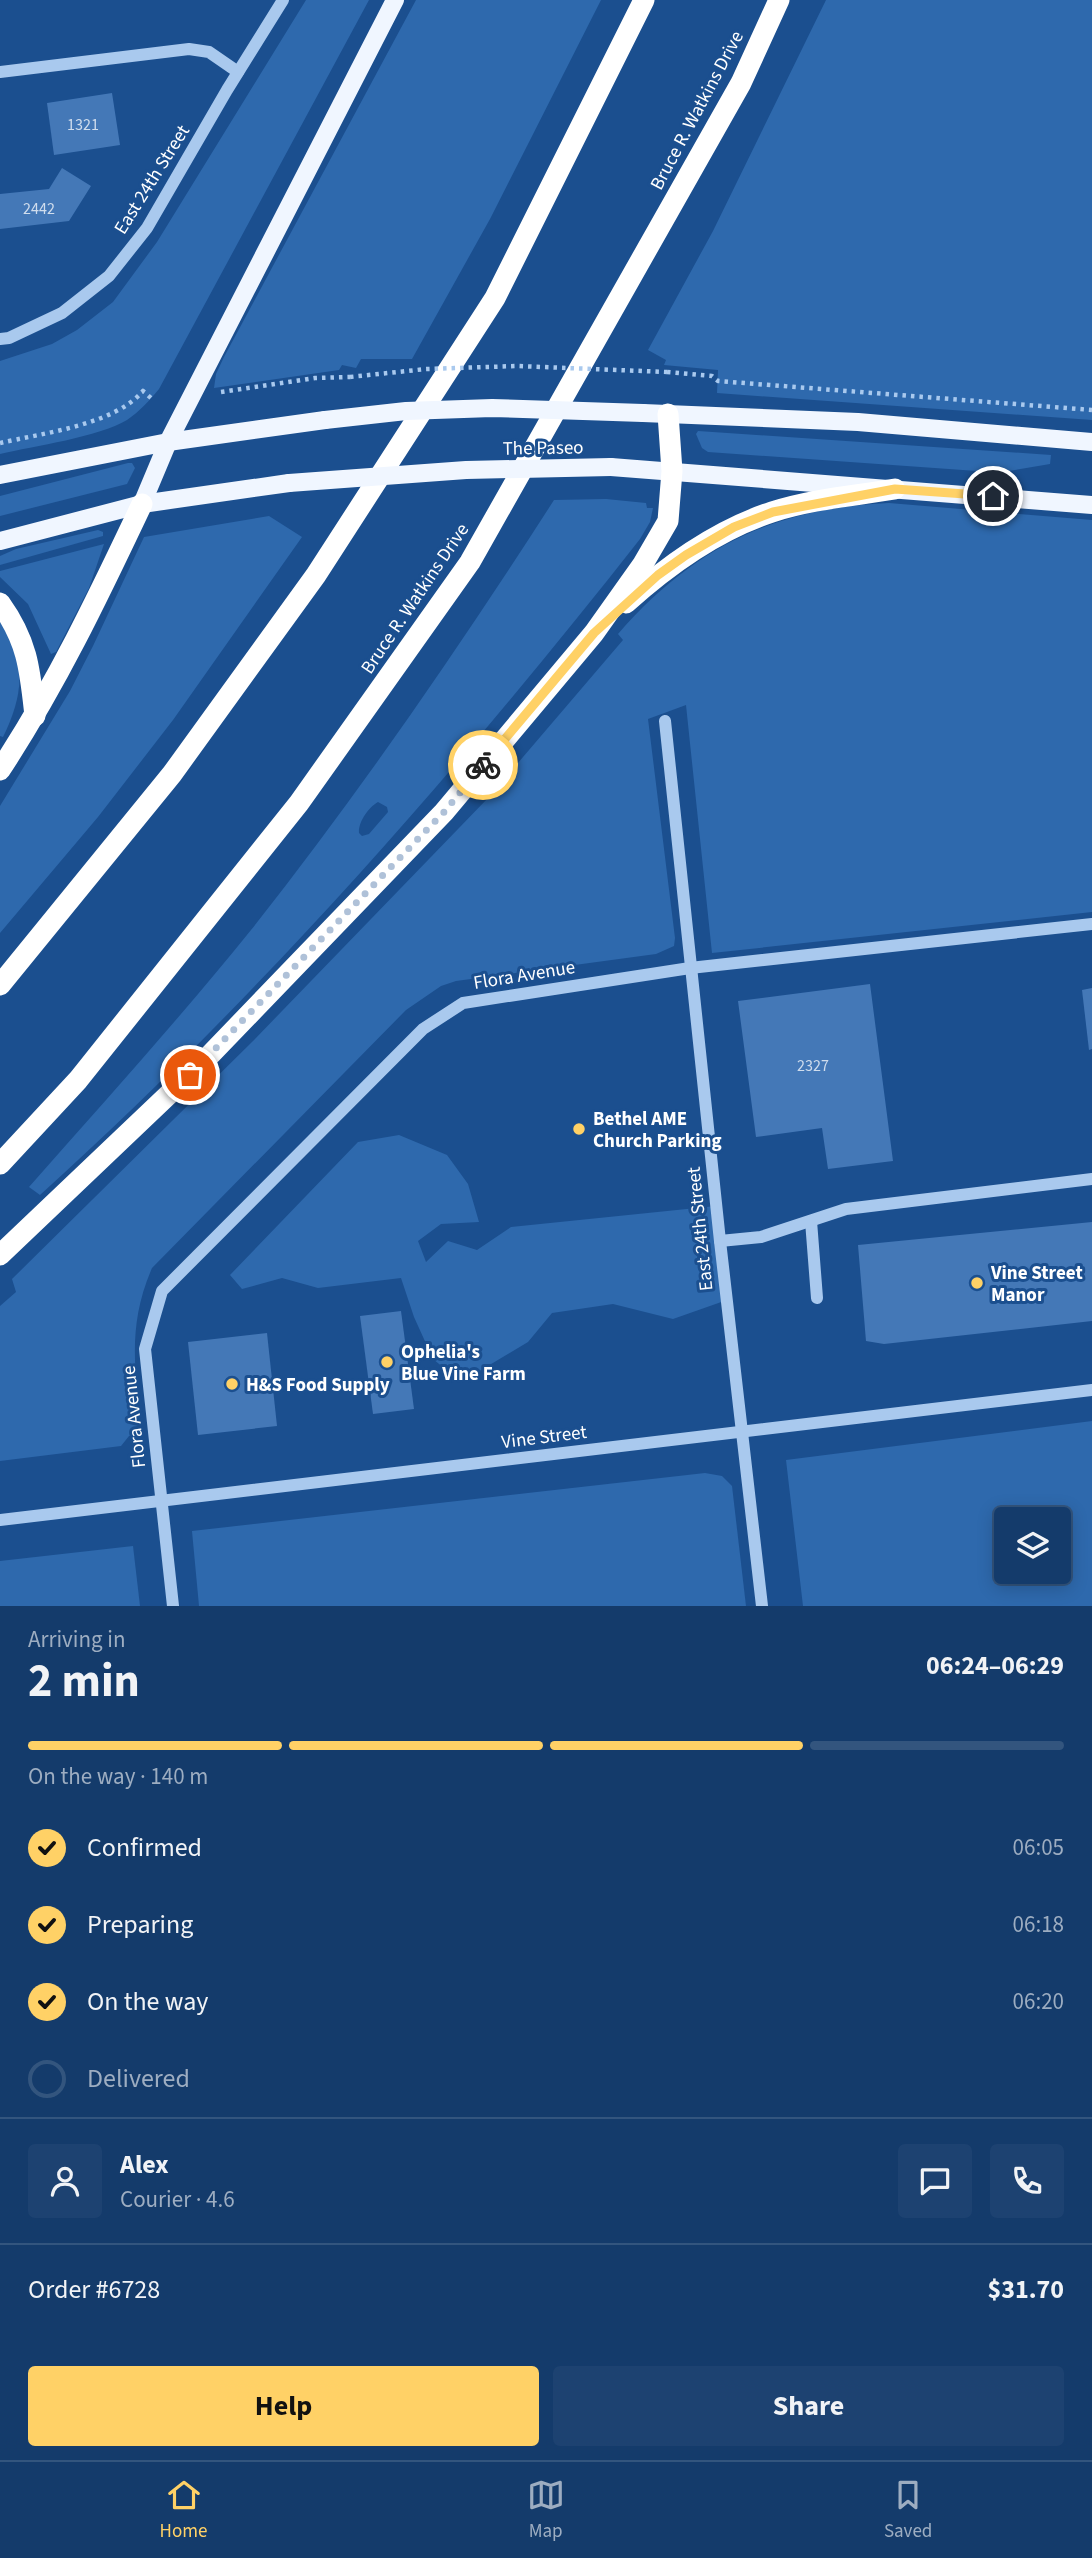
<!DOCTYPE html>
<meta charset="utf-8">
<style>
body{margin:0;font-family:"Source Sans 3",sans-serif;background:#1d4271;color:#f1f3f6;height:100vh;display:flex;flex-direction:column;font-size:26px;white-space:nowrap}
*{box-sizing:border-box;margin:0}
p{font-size:23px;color:#9dadc1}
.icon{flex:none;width:38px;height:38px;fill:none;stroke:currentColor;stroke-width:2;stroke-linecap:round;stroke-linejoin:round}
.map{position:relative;height:1606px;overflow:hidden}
.drawer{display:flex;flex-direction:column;background:#143b6b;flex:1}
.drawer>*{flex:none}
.tools{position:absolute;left:994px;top:1507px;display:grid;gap:14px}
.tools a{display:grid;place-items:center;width:77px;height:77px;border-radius:7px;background:#143b6b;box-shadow:0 4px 18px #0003,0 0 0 2px #33557e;font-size:35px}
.pin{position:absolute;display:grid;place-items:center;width:60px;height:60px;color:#fff;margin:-30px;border:4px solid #fff;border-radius:50%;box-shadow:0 2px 7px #0007}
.courier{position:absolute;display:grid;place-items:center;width:70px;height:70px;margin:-35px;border:5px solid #ffd166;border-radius:50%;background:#fff;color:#222;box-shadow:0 2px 9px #0007}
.summary em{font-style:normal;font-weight:700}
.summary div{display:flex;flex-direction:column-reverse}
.summary{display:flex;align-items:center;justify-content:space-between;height:119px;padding:0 28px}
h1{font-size:46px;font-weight:700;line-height:52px}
.bar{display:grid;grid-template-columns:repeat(4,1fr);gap:10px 7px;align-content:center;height:84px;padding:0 28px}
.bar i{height:9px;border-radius:5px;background:#33557e}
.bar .on{background:#ffd166}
.bar p{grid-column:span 4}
.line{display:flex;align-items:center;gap:18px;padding:0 28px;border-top:2px solid #33557e}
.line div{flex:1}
.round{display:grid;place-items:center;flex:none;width:74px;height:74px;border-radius:7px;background:#1d4271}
ol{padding:0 28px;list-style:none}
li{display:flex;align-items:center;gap:21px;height:77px}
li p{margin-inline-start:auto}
li .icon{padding:7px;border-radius:50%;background:#ffd166;color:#111;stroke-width:4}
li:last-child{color:#9dadc1}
li i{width:38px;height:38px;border:4px solid #33557e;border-radius:50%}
.cta{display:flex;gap:14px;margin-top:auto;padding:14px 28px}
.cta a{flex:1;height:80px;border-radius:7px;background:#ffd166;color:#111;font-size:28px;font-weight:700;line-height:80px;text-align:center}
.cta a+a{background:#1d4271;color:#f1f3f6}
.menu{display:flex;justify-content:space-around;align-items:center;height:98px;border-top:2px solid #33557e;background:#143b6b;font-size:19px;color:#9dadc1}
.menu a{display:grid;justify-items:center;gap:4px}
.menu .on{color:#ffd166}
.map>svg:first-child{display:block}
</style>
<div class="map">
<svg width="1092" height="1606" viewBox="0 0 1092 1606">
<rect width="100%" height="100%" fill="#1b4f8f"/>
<!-- green -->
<g fill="#2e69ad" fill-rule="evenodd">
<path d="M 306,0 L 369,0 L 159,389 C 149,401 139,412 127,420 C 99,437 34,446 0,454 L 0,361 L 52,344 L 77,330 L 113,302 L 157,242 Z"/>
<polygon points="416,0 601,0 490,219 412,359 361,359 356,368 342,365 339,370 214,388 216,374 224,357"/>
<polygon points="826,0 1092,0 1092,420 717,393 718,370 664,365 666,360 648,350 713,231"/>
<polygon points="698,431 1051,455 1050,464 1003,472 991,472 708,452 702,448 696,434"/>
<polygon points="128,463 132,463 135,468 127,484 0,516 0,496"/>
<path d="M 606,499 L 646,503 L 647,508 L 653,508 L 650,522 L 640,539 C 457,772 260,996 40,1195 L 29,1187 C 104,1102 180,1018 251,930 C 360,792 459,648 554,500 ZM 378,802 L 387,807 L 388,812 L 369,834 L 362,836 L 359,833 C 358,822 369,807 378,802 Z"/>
<path d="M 889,503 L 1092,520 L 1092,912 L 712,953 L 686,705 L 648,719 L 675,938 L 674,946 L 656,954 L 456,981 L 441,986 L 406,1010 L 152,1268 C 126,1328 136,1372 141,1435 L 129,1436 L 121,1446 L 0,1461 L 0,1306 L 16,1292 L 12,1279 L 253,1041 L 488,798 L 623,640 L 618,634 C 693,548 774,508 889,503 Z"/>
<polygon points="269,516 302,537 173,720 98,817 0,933 0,806 70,691 93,646 144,537"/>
<polygon points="98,530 103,532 103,536 0,565 0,556 16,549"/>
<polygon points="104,544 89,588 56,652 51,654 28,604 0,577 0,571"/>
<path d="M 0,622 C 28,661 23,696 3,737 L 0,736 Z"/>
<polygon points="399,1135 447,1155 468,1184 479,1222 441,1224 418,1241 426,1262 448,1241 477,1250 511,1227 716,1206 727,1300 673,1319 613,1304 552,1313 528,1342 461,1382 433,1359 414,1317 401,1278 318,1288 282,1278 242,1289 230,1275 358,1142"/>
<path d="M 1092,1421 L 1092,1606 L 803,1606 L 786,1460 ZM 1059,1519 L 1059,1572 L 1006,1572 L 1006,1519 Z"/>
<polygon points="705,1473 722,1476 732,1486 746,1606 199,1606 192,1531"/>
<polygon points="133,1546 140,1606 0,1606 0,1561"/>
</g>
<!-- building -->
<g fill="#4478b7">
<polygon points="112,93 120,145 54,155 47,103"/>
<polygon points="62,168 91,186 69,221 0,229 0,194 49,189"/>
<polygon points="870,984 893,1161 828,1169 822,1128 756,1137 738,1001"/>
<polygon points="1092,988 1092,1049 1089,1050 1082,990"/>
<polygon points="1092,1222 1092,1321 884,1344 866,1341 858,1245"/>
<polygon points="401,1311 414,1409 373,1414 360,1316"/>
<polygon points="267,1333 277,1426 198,1435 188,1342"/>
</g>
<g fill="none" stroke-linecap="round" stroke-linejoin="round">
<!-- path -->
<g stroke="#a9c9ee" stroke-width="4.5" stroke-dasharray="3.5 5" stroke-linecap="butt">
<polyline points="667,372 712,376 718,381 1092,410"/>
<polyline points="221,392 315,378 350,377"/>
<path d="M 0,443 C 43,433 114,425 143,391 L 151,398"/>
</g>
<!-- minor -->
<g stroke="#a9c9ee" stroke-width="12">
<polyline points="0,72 189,49 209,52 238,72"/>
<polyline points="0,339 9,338 62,313 109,276 147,228 227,90 283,0"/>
<polyline points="665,721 720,1241 762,1606"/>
<polyline points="811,1221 817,1298"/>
<polyline points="720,1241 761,1237 846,1209 1092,1179"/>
<polyline points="0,1520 1092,1390"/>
<polyline points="173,1606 145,1349 162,1291 423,1029 463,1003 690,968 1092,924"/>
</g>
<!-- major -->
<g stroke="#f0f6ff" stroke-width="18">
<polyline points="643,413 858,422 1092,442"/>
<polyline points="611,467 1092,505"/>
<polyline points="0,475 168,442 325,420"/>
<polyline points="142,504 168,442 395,0"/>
<polyline points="0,541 142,504 289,483"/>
</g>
<!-- highway -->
<g stroke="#fff" stroke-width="21">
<path d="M 0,603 C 28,642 30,670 35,716"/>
<path d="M 626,603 C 669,564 717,530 772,512 C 812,499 854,496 895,489"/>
<path d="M 0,770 C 56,685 98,597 142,504"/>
<polyline points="0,985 172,774 316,575 495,298 644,0"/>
<polyline points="0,1164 78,1080 299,803 470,562 741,83 779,0"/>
<polyline points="0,1255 208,1057 444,812 594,633 643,564 668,521 672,471 668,414"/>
</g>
<!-- path-bridge -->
<polyline stroke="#a9c9ee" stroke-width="4.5" stroke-dasharray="3.5 5" stroke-linecap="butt" points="350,377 426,369 517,366 667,372"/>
<!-- major-bridge -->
<g stroke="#f0f6ff" stroke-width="18">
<polyline points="325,420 406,411 492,408 643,413"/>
<polyline points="289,483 466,470 611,467"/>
</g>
</g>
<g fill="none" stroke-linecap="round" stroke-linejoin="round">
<!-- done -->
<polyline stroke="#afc1d8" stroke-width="7" stroke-dasharray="0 12.6" points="190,1075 444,812 483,765"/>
<!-- route -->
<polyline stroke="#ffd166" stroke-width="9" points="483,765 594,633 658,575 686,555 734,527 773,512 895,489 993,496"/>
</g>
<!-- markers -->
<g fill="#ffd166" stroke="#1b4f8f" stroke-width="2.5">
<circle cx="579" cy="1129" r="7"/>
<circle cx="977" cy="1283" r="7"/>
<circle cx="387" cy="1362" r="7"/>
<circle cx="232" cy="1384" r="7"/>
</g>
<g text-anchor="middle" stroke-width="6" stroke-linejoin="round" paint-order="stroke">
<!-- number labels -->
<g font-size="16" fill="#d0dded">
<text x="83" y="130">1321</text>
<text x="39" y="214">2442</text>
<text x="813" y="1071">2327</text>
</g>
<!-- street labels -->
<g font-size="19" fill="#fff" stroke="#1b4f8f">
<text transform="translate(696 110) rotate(-62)" y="7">Bruce R. Watkins Drive</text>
<text transform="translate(151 179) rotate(-58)" y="7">East 24th Street</text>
<text transform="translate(543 447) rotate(-1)" y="7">The Paseo</text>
<text transform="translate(414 598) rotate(-56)" y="7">Bruce R. Watkins Drive</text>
<text transform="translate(524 974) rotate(-9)" y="7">Flora Avenue</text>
<text transform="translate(699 1229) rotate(-96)" y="7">East 24th Street</text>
<text transform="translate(133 1417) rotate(-96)" y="7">Flora Avenue</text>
<text transform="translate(544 1436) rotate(-7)" y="7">Vine Street</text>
</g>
<!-- poi labels -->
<g font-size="19" font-weight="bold" fill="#fff" stroke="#1b4f8f" text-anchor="start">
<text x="593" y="1125">Bethel AME<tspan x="593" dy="22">Church Parking</tspan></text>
<text x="991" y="1279">Vine Street<tspan x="991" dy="22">Manor</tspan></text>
<text x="401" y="1358">Ophelia's<tspan x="401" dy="22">Blue Vine Farm</tspan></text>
<text x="246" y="1391">H&amp;S Food Supply</text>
</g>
</g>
</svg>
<div class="tools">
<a><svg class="icon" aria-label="layers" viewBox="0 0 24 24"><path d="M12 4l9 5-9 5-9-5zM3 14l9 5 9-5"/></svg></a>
</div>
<div class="pin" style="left:190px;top:1075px;background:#ea580c"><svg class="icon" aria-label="bag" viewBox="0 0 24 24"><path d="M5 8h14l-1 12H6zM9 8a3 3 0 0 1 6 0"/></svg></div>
<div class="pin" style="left:993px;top:496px;background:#1f2937"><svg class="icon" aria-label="home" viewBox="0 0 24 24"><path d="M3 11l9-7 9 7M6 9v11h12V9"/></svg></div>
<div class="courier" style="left:483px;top:765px"><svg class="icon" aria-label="bike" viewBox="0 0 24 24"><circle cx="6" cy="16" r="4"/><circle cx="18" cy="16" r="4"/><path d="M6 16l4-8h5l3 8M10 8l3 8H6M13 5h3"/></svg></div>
</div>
<section class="drawer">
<div class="summary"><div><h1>2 min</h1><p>Arriving in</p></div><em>06:24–06:29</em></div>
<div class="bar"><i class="on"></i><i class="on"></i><i class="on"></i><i></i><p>On the way · 140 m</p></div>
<ol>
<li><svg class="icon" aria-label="check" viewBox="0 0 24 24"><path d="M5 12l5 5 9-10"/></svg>Confirmed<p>06:05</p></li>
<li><svg class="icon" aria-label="check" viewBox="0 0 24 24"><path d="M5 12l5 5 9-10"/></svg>Preparing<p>06:18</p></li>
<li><svg class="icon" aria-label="check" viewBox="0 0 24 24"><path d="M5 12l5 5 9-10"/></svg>On the way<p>06:20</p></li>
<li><i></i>Delivered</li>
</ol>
<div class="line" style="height:126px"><a class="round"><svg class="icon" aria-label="person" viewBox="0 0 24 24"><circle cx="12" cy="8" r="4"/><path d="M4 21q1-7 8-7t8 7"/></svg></a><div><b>Alex</b><p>Courier · 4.6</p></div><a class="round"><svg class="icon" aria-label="chat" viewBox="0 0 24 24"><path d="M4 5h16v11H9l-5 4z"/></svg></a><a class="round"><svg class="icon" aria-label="phone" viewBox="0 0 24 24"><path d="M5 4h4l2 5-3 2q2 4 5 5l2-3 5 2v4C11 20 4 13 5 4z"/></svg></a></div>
<div class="line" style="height:91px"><div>Order #6728</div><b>$31.70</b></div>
<div class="cta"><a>Help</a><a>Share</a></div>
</section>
<nav class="menu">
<a class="on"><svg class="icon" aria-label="home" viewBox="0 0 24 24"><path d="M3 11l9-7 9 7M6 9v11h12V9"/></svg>Home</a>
<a><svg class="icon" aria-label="map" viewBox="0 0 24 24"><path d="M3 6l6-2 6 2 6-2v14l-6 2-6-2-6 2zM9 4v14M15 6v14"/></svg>Map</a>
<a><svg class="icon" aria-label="saved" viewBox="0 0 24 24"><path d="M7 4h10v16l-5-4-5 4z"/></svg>Saved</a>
</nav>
